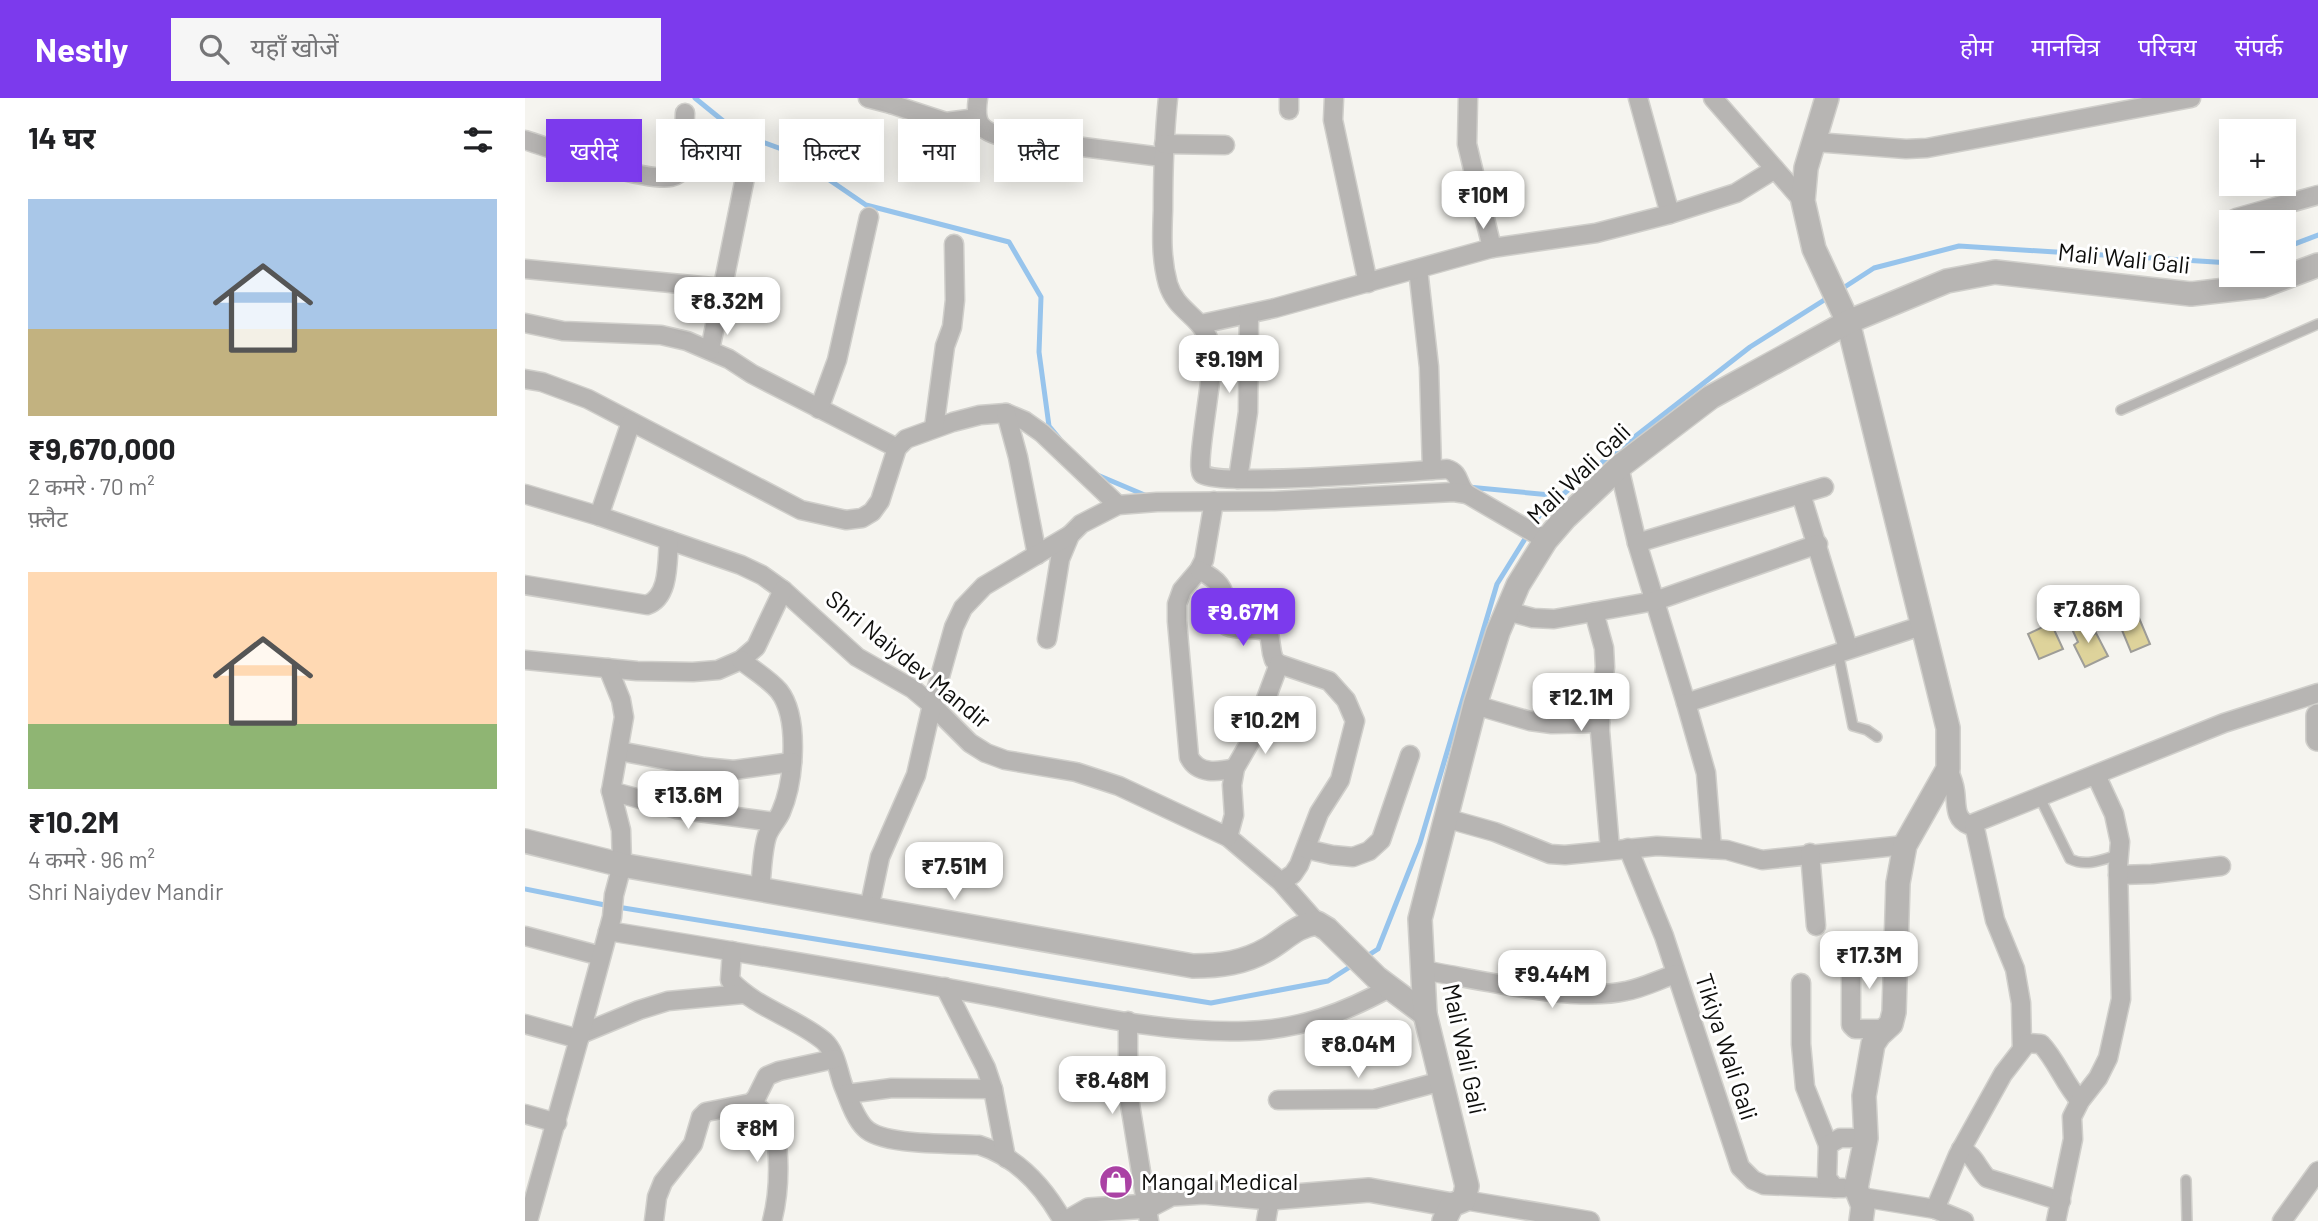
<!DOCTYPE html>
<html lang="hi">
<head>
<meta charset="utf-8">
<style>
  :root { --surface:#fff; --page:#f6f6f6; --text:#202124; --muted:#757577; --accent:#7c3aed }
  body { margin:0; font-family:Barlow,"Noto Sans Devanagari",sans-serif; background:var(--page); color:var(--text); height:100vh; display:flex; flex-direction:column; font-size:26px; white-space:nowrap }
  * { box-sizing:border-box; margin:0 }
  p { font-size:23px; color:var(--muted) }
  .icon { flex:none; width:38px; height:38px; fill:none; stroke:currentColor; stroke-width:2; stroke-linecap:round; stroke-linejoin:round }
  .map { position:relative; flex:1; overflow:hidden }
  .details { display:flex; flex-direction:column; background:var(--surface); width:525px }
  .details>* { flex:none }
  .hud { position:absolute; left:21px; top:21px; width:665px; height:63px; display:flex; gap:14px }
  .controls { position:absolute; left:1694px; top:21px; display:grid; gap:14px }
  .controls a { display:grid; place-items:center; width:77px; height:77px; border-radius:0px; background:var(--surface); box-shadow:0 4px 18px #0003; font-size:35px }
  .price { position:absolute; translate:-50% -60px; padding:0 16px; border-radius:14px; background:#fff; color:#222; font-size:23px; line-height:46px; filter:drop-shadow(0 2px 4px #0008) }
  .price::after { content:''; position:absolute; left:50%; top:42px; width:21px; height:16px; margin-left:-10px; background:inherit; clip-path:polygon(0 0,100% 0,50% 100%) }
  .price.selected { background:var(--accent); color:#fff }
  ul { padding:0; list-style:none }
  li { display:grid; align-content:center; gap:14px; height:371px; padding:0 28px }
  li span { display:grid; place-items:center; height:217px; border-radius:0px; color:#555 }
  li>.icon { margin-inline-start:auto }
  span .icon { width:126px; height:126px; fill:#fffc; stroke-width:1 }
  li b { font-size:30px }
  h2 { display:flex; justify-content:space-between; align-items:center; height:84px; padding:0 28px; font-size:30px }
  .pill { padding:0 24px; border-radius:0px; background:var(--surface); box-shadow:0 4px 18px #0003; font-size:24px; line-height:63px }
  .pill.selected { background:var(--accent); color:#fff }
  header { display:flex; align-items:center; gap:42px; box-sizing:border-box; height:98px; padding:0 35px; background:var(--accent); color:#fff }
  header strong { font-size:33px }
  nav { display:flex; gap:38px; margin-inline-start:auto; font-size:24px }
  .search { width:490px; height:63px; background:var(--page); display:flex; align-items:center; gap:18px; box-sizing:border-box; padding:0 24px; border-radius:0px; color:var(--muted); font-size:26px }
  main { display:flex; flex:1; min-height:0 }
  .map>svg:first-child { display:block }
</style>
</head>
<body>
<header>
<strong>Nestly</strong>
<div class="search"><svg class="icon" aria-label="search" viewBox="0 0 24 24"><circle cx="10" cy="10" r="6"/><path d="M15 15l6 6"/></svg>यहाँ खोजें</div>
<nav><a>होम</a><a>मानचित्र</a><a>परिचय</a><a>संपर्क</a></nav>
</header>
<main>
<section class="details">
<h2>14 घर<svg class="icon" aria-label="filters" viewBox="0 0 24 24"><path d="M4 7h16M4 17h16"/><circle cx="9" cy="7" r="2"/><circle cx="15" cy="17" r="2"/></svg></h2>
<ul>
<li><span style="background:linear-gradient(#a9c7e8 60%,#c2b280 0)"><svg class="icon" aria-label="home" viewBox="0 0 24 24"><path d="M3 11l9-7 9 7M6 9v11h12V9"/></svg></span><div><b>₹9,670,000</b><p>2 कमरे · 70 m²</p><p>फ़्लैट</p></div></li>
<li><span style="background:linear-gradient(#ffd9b3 70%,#8fb573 0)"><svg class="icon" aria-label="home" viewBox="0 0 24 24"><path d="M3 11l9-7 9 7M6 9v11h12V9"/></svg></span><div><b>₹10.2M</b><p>4 कमरे · 96 m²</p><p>Shri Naiydev Mandir</p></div></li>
</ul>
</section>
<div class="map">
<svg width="1793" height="1123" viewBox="0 0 1793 1123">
  <rect width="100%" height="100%" fill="#f5f4ef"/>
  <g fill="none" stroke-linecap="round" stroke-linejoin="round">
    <g stroke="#97c4ec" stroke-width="5">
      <polyline points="170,0 213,35 262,53 341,107 484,144 516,199 514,254 524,328 534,340"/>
      <polyline points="1759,150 1793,137"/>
      <polyline points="1315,192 1349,170 1434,148 1706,165"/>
      <polyline points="570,376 622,398"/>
      <polyline points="943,389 1036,398"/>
      <polyline points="0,791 80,807 686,905 803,883 831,865"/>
      <polyline points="839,860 853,851 895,745 972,486 1016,415 1062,376 1225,249 1304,199"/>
    </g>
  </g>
  <g fill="#ded39b" stroke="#9e9d98" stroke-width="2">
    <polygon points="1606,501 1625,546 1606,554 1587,508"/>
    <polygon points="1552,524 1560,524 1567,538 1571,535 1583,558 1560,569 1549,547 1553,544 1547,531"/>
    <polygon points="1526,525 1538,551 1514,561 1503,536"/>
  </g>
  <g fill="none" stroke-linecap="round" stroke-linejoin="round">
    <g stroke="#d0cfcb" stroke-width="12">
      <g id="service">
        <polyline points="1596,312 1793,226"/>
        <polyline points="1313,554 1328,628 1342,632 1352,639"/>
        <path d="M1515,700L1545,761C1561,769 1577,762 1593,757"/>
        <polyline points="1661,1082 1662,1123"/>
      </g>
    </g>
    <g stroke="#d0cfcb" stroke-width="21">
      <g id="minor">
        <polyline points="343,0 366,6 367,0"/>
        <path d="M453,0C449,26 455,32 478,39L637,59"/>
        <path d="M643,0C639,38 638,74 638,112C637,137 636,161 643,186C653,219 686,218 687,261C688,279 670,370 677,376C692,389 890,373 922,371C936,375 932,388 942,396L1021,442"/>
        <polyline points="809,0 808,22 843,185"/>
        <polyline points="943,0 942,46 967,150"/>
        <polyline points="1113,0 1145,116"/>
        <polyline points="1188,0 1278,103"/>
        <polyline points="366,6 421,24 452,20"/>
        <polyline points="764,12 764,0"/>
        <path d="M0,42C31,52 117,84 146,79C151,78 152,77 156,74L158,66L160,15"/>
        <polyline points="1290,44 1381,51 1402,50 1666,0"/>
        <polyline points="639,46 700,47"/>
        <polyline points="1711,120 1793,97"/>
        <polyline points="0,171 198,190"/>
        <polyline points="893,171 904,269 907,372"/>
        <polyline points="0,225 38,233 136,237 162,243 204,261 227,276 372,350"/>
        <polyline points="676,226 750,210 967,150 1071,135 1145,116 1211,95 1250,71"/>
        <polyline points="185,252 225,55"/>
        <polyline points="0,281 17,284 63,301 276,412 321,422 337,420 347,414 355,403 372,350 381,341 428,324 455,317 481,315 500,323 517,335 593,407"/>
        <polyline points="294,311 312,262 344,119"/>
        <polyline points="481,315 493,359 512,457"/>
        <polyline points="409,330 420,248 427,229 430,202 429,146"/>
        <polyline points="1094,369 1112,445 1161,605 1399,527"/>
        <polyline points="713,381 723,314 724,216"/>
        <polyline points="0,396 74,418 216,467 237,477 258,492 332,559 388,591 407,607 445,645 461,655 480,662 551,674 594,688 703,739 756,784 792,825"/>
        <polyline points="1276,396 1323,550"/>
        <path d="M689,403L679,462L674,472L657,492L652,506V523L664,659C673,677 693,674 710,670"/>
        <polyline points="74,418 106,324"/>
        <polyline points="1112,445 1299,389"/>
        <path d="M674,472C692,481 702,490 700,511C700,518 699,522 702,528C716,534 731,528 744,535L747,555L749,562L754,566L804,583L821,602L830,623L815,682L794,715L774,767L768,776L756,784"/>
        <path d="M0,487L122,507C145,499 142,463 144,442"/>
        <polyline points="982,513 1008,520 1029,521 1130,503 1293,446"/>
        <polyline points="1069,514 1079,550 1080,569 1075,609 1075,633 1085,751"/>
        <polyline points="522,541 535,461 545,437 556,426 593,407 632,404 749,403 929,394 942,396"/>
        <polyline points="0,562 112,573 168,574 193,572 216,562 231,549 258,492"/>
        <path d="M216,562C228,572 244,581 254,593C275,620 269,684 256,714C252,723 245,729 242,738C237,754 237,774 235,792"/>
        <polyline points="1161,605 1181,675 1187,751"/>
        <polyline points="950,607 1005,623 1027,626 1075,625"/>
        <polyline points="94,653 179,669 209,672 267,664"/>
        <path d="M1423,671C1426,678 1429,685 1430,693C1432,707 1429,721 1444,727L1699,625L1793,595"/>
        <polyline points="86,693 151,711 249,724"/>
        <polyline points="920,720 970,734 1025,756 1040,757 1132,748 1202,752 1237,762 1380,747"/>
        <polyline points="1449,726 1470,822 1490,871 1496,905 1497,949"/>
        <polyline points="703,739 709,717 707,687 710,670 725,644 754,566"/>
        <polyline points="1103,750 1139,838 1215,1069 1228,1082 1239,1087 1310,1090"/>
        <polyline points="781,751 807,757 828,759 844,753 856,742 885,657"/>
        <polyline points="1285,755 1291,828"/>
        <polyline points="1593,777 1627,776 1696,768"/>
        <polyline points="344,811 355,759 391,677 407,607 429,529 438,510 459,488 545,437"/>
        <path d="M83,833C207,853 330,873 454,896C541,912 632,936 721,933C774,932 821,914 866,889"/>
        <polyline points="0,838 76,858"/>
        <path d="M207,853L205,882C232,911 270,919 299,943C311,954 313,973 318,987C324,1001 329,1019 340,1030C357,1048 428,1045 454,1047C492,1059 519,1089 538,1123"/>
        <polyline points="1326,857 1326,927 1330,931 1360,931"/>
        <path d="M897,872C952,881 1048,905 1101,893C1118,890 1135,881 1151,876"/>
        <polyline points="1276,885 1276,946 1280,989 1303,1047"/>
        <polyline points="420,889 461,970 468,991 481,1060"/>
        <polyline points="603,923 603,994 624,1123"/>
        <polyline points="0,926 54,941"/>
        <polyline points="56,936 114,912 143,903 218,896"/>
        <polyline points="322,996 367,990 468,991"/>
        <polyline points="753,1002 850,1001 917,983"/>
        <path d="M226,1005C232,1009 239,1013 243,1019C258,1043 254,1097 247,1123"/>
        <polyline points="0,1016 32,1025"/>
        <path d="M1436,1051C1451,1059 1451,1068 1462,1080L1536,1103"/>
        <polyline points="1319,1090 1310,1090 1302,1080 1303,1047 1315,1040 1341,1040"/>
        <polyline points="1336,1099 1410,1111 1439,1123"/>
        <polyline points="939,1102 1065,1123"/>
        <path d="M1410,1111L1433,1057L1478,976L1502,945L1516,946C1532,963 1539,985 1555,1003"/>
        <polyline points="3,1123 54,941 87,819 89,797 97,767 96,732 86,693 99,619 96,602 83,570"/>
        <polyline points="129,1123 132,1099 138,1084 168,1046 176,1019 181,1014 226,1005 231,1000 242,978 254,973 309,961"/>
        <polyline points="741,1123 745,1100"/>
        <polyline points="1531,1123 1548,1041 1547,1019 1555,1003 1573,980 1583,960 1596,901 1593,768 1595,744 1589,716 1571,677"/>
        <polyline points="1757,1123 1793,1073"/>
      </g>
    </g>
    <g stroke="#d0cfcb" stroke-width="26">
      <g id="tertiary">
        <polyline points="1302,0 1281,70 1278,103 1289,151 1323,224 1423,630 1423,671 1380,747 1373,785 1369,914 1366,926 1354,937 1348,946 1339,998 1341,1040 1331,1090 1338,1108 1336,1123"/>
        <polyline points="1793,618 1793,641"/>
        <path d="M0,743L97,767L668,868C695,868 719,865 743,851C760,841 772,827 792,825L802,831L852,880L900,916"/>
        <polyline points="545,1123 564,1112 623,1108 646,1096 679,1094 745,1100 844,1092 927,1107"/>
        <polyline points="919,1123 927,1107 939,1102 942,1088 900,916 895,821 950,607 973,534 993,487 1021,442 1040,420 1094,369 1186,299 1323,224 1422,183 1470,174 1666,196 1737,188 1793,167"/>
      </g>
    </g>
    <use href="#service" stroke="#b7b5b3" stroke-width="9"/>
    <use href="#minor" stroke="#b7b5b3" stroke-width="18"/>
    <use href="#tertiary" stroke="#b7b5b3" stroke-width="23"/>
  </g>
  <defs>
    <g id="shop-disc" transform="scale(1.75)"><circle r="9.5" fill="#aa42a4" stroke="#fff"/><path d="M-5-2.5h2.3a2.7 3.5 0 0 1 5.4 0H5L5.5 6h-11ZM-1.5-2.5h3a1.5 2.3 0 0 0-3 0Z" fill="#fff"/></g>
  </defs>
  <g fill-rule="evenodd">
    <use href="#shop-disc" x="591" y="1084"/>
  </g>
  <g text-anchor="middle" stroke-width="6" stroke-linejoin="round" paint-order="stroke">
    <g font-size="24" fill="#0e0e0c" stroke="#fff">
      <text transform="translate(1599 161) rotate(6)" y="8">Mali Wali Gali</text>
      <text transform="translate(1054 376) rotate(-44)" y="8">Mali Wali Gali</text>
      <text transform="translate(383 562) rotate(39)" y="8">Shri Naiydev Mandir</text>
      <text transform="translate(1201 949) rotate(72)" y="8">Tikiya Wali Gali</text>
      <text transform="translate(939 951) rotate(78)" y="8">Mali Wali Gali</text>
    </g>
    <g font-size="24" fill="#0e0e0c" stroke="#fff" text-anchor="start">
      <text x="616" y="1092">Mangal Medical</text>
    </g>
  </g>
</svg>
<div class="controls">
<a>+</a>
<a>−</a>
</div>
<b class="price" style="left:958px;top:133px">₹10M</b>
<b class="price" style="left:202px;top:239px">₹8.32M</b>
<b class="price" style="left:704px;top:297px">₹9.19M</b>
<b class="price" style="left:1563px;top:547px">₹7.86M</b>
<b class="price selected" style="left:718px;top:550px">₹9.67M</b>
<b class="price" style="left:1056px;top:635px">₹12.1M</b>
<b class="price" style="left:740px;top:658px">₹10.2M</b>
<b class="price" style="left:163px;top:733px">₹13.6M</b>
<b class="price" style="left:429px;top:804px">₹7.51M</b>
<b class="price" style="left:1344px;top:893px">₹17.3M</b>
<b class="price" style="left:1027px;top:912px">₹9.44M</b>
<b class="price" style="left:833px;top:982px">₹8.04M</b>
<b class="price" style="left:587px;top:1018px">₹8.48M</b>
<b class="price" style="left:232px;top:1066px">₹8M</b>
<div class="hud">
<a class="pill selected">खरीदें</a>
<a class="pill">किराया</a>
<a class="pill">फ़िल्टर</a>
<a class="pill">नया</a>
<a class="pill">फ़्लैट</a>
</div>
</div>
</main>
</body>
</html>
